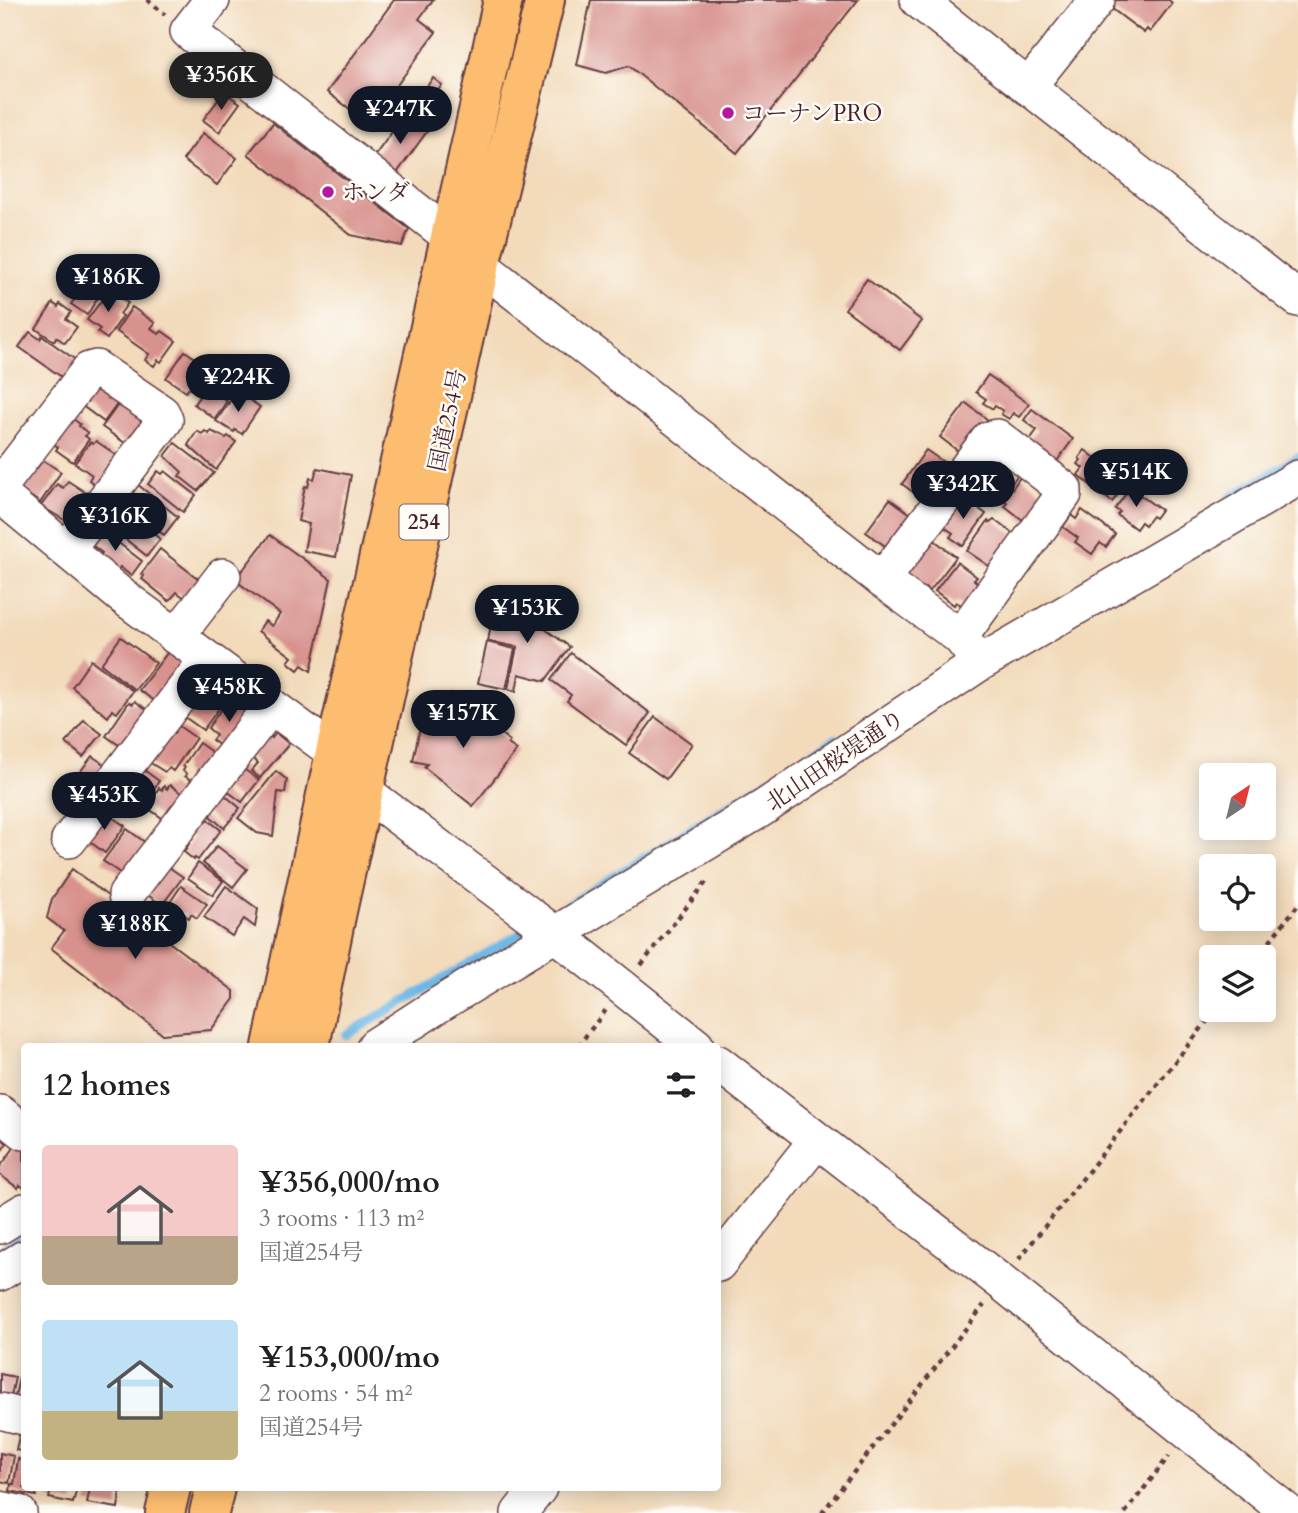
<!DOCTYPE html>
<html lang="en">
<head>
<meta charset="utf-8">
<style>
  :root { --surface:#fff; --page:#f2f2f2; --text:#202124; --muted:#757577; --accent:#111827 }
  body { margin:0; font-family:Cardo,"Noto Serif JP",serif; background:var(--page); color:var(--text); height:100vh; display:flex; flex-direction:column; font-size:26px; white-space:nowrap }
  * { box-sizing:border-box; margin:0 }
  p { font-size:23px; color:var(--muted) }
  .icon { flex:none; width:38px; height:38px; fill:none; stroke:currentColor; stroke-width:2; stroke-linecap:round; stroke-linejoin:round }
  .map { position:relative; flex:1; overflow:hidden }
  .sheet { position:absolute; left:21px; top:1043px; width:700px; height:448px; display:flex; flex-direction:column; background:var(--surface); border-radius:7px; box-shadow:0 4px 18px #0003 }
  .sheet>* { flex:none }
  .needle { width:46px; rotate:35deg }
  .controls { position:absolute; left:1199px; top:763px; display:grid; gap:14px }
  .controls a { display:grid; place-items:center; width:77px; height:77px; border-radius:7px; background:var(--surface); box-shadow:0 4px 18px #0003; font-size:35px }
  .price { position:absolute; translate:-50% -60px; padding:0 16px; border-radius:24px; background:var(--accent); color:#fff; font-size:23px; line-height:46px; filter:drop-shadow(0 2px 4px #0008) }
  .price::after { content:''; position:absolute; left:50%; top:42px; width:21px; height:16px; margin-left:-10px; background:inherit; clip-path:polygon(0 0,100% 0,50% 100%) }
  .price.selected { background:#222; color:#fff }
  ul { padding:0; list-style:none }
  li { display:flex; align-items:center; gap:21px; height:175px; padding:0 21px }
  li span { display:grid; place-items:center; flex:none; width:196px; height:140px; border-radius:7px; color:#555 }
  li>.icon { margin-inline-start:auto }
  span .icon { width:84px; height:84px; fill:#fffc; stroke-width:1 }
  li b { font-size:30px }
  h2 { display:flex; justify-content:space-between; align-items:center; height:84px; padding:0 21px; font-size:30px }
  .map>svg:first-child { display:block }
</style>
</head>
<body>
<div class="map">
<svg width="1298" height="1513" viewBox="0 0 1298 1513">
  <rect width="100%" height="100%" fill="#fdfcf7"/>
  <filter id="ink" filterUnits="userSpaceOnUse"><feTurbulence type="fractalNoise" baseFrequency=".0143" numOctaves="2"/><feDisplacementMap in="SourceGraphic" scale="14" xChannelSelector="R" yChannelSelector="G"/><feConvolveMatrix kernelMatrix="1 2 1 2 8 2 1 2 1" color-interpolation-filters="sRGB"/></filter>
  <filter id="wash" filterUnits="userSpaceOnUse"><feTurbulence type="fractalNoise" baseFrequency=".00686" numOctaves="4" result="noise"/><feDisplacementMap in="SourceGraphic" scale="28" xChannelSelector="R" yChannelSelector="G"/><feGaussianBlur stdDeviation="1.57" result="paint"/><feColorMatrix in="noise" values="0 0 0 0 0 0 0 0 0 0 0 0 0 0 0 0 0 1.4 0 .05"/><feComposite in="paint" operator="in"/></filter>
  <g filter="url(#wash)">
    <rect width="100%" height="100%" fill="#f2daba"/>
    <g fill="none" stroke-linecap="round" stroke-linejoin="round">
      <g stroke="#6cb7e5" stroke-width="9">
        <polyline points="1229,498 1298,457"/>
        <polyline points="547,918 835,739"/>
        <polyline points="346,1035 532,927"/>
        <polyline points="0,1251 24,1236"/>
      </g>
    </g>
    <g id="blocks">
      <g fill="#d8928d">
        <polygon points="394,0 433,0 419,19 436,32 369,123 327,92"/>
        <polygon points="591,0 858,0 737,153 629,66 606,73 577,65"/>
        <polygon points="1111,0 1169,0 1172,3 1150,32 1147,29 1144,33 1107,5"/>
        <polygon points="433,78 442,85 436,93 439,95 431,107 436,112 434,115 437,116 429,127 408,112"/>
        <polygon points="224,92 240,103 219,132 203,120"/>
        <polygon points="405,114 428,130 394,177 371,161"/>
        <polygon points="273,123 409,229 402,246 351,235 248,154"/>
        <polygon points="203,133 237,158 217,185 183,160"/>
        <polygon points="87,272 105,286 87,315 71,304 74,300 64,292 77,275 82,279"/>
        <polygon points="867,279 922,321 900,350 845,309"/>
        <polygon points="109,290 128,303 120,314 123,316 107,339 97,332 100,329 87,320"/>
        <polygon points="53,303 58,307 60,304 71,312 66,319 77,327 65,343 56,337 54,341 36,329"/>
        <polygon points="132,307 155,323 151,328 159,334 162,331 176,341 161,362 158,360 154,366 145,360 149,354 116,331"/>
        <polygon points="30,332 40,339 42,336 80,363 63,378 19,347"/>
        <polygon points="185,351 211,369 207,373 210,375 198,394 189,388 186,392 166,378"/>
        <polygon points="215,373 233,386 224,399 227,401 215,419 194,404"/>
        <polygon points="988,375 1029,404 1019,417 1013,413 1009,419 1001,414 1003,411 995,406 993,409 983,403 986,399 976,392"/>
        <polygon points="96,376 123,396 104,422 77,402"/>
        <polygon points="241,394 260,407 242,434 235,430 234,432 216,421 233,397 237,400"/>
        <polygon points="966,403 988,420 962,454 940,437"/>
        <polygon points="124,404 148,415 128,445 102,427 118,405 121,407"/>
        <polygon points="1032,409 1073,439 1057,461 1029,441 1037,430 1024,420"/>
        <polygon points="66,414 80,424 79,426 88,433 85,436 89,439 73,462 56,450 58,447 48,440"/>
        <polygon points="197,431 202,434 205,431 209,434 211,431 226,438 228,436 236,442 216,470 188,445"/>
        <polygon points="96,441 122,459 98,487 89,480 92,475 75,463 90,442 93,444"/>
        <polygon points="175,443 214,473 198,491 179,476 182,472 165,456"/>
        <polygon points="926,450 949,466 924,500 902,484"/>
        <polygon points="1085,450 1127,483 1112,502 1078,475 1083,468 1078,464 1081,460 1079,458"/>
        <polygon points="994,455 1018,474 998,504 986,495 981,503 963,491"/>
        <polygon points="43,460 61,472 40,503 30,496 29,498 11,485 27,461 37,468"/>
        <polygon points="317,468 351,475 336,557 304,551 309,524 298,521 305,486 308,487 310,478 314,479"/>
        <polygon points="158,471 162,474 165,471 196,495 183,512 148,484"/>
        <polygon points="1021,476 1046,495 1029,525 1005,506 1007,502 1004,500"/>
        <polygon points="68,481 91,496 71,524 41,506 57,484 63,488"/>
        <polygon points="137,484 178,517 164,535 137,513 140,509 126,498"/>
        <polygon points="1130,488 1161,510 1155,518 1152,516 1145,525 1141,522 1136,529 1117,515 1120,512 1115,509"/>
        <polygon points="890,499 912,515 888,548 866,532"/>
        <polygon points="960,500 964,503 967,500 986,514 963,546 950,537 953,533 940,524"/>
        <polygon points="120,508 160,539 147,556 120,535 122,532 109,522"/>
        <polygon points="1082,510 1115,534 1106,547 1100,543 1092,554 1075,542 1078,538 1063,527 1071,515 1076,519"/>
        <polygon points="994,520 1014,534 995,565 992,563 989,566 967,551 988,521 990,523"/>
        <polygon points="99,528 142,561 131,576 120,567 117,571 99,557 102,553 88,542"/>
        <polygon points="270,535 331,579 311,671 302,665 298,670 288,662 292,657 258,631 265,621 272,626 280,614 235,580"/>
        <polygon points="929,536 956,557 930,591 925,588 923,591 905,578"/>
        <polygon points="160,549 201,581 187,600 177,592 169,601 142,579 144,576 141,574"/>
        <polygon points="957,562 977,577 974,580 979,584 963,606 956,602 954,605 935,591"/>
        <polygon points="494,608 524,614 570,647 545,681 519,674 516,691 508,689 517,647 488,641"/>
        <polygon points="121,637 156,663 135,690 101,664"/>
        <polygon points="487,642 515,649 506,689 478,683"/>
        <polygon points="168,652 187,666 159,704 139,690"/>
        <polygon points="571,653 650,713 626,745 567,701 571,695 551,680"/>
        <polygon points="91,660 133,691 117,713 112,710 108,717 72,687"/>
        <polygon points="202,682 209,687 213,682 229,694 203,730 179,713"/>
        <polygon points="451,694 510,741 508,744 517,750 473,806 424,767 427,764 413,761 420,727 436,730 428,723"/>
        <polygon points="135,701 152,713 126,750 106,736 129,702 133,704"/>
        <polygon points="237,701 246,707 243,710 251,715 226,750 212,740 216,735 208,728 226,702 229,705 231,702 235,704"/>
        <polygon points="655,717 692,744 666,779 629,753"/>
        <polygon points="84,720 102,734 83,757 66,743"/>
        <polygon points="173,722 196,738 173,771 169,768 165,772 149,762"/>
        <polygon points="276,733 289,744 260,778 251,771 258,763 249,755 267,734 272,738"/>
        <polygon points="199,743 220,758 198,785 185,776 187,774 183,771 185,767 183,766"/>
        <polygon points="92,756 108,767 78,808 62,796"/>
        <polygon points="238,765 259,780 242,802 222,787"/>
        <polygon points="140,767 159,781 146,800 141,796 137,803 122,793"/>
        <polygon points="276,771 287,780 285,793 278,792 273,836 257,833 238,818"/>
        <polygon points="170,785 181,793 178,797 183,800 168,822 146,807 159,788 162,790 164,786 167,789"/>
        <polygon points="221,792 240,808 224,828 204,811"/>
        <polygon points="105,812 125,826 105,853 81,835"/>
        <polygon points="203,816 221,830 198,860 195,858 194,860 184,852 193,837 187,832"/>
        <polygon points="127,829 150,846 127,878 103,861"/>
        <polygon points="217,846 247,869 233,887 203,863"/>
        <polygon points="163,863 183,877 162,905 142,891"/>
        <polygon points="198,863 223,881 213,895 188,878"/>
        <polygon points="72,869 234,991 234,999 211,1030 162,1034 51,948 64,931 47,918 52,899"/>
        <polygon points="181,886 207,904 197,918 191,914 189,918 169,904"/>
        <polygon points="226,886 258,909 255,927 244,919 232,936 204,917"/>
        <polygon points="0,1137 7,1143 0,1153"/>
        <polygon points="19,1141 24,1145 24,1188 20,1185 18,1188 0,1175 0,1167"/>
        <polygon points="0,1374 15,1377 10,1402 0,1400"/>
        <polygon points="19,1378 24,1379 24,1403 14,1401"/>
        <polygon points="20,1432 24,1433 24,1452 16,1450"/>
        <polygon points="0,1453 14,1456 9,1483 0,1481"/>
        <polygon points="18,1459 24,1461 24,1488 37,1488 36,1496 10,1491 11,1484 14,1484"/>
        <polygon points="51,1488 77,1488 73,1503 49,1498"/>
        <polygon points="90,1488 121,1488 118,1508 87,1503"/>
      </g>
    </g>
  </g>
  <g filter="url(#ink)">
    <use href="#blocks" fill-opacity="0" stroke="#633b40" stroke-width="2"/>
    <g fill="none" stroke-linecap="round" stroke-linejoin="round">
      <g stroke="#633b40" stroke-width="38">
        <g id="minor">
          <polyline points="212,0 188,31 449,236"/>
          <polyline points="918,0 1298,299"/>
          <polyline points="1028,87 1097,0"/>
          <polyline points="480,265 882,580 960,637 980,663"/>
          <polyline points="0,486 89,370 96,368 162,413 165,420 67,550"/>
          <polyline points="0,495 122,596 335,753"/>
          <polyline points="882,580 989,439 997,437 1064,489 1064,494 960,637"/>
          <polyline points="176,637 223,576"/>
          <polyline points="365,792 555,934 696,1046"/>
          <polyline points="69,840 207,660"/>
          <polyline points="126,895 271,706"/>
          <polyline points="375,1046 440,1004 763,808 980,663 1298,478"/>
          <polyline points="718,1063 1001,1282 1289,1513"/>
          <polyline points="0,1113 24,1132"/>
          <polyline points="0,1226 24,1211"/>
          <polyline points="718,1264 816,1141"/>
          <polyline points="0,1273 24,1258"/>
          <polyline points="0,1411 24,1417"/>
          <polyline points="0,1509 19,1513"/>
          <polyline points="519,1513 539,1488"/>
        </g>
      </g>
      <g stroke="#633b40" stroke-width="42">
        <g id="highway">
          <polyline points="272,1046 335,753 503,0"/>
          <polyline points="310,1046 336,916 480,265 545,0"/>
          <polyline points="165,1513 171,1488"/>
          <polyline points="209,1513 215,1488"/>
        </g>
      </g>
      <g stroke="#633b40" stroke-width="4.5" stroke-dasharray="5 5" stroke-linecap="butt">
        <polyline points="147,0 165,14"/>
        <polyline points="1257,957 1298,905"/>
        <polyline points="641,965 707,881"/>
        <polyline points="578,1046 606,1010"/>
        <polyline points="1019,1259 1216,1010"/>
        <polyline points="822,1513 984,1305"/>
        <polyline points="1125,1513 1169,1456"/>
      </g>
      <use href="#minor" stroke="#fff" stroke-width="35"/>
      <use href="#highway" stroke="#fcbd6f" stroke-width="38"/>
    </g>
  </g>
  <g fill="#b5179e" stroke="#fdfcf7" stroke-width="2.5">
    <circle cx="728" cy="113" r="7"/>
    <circle cx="328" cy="192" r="7"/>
  </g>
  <g text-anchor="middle" stroke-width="5" stroke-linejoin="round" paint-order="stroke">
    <rect fill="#fdfcf7" stroke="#806168" stroke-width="2" x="399.5" y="504.5" width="49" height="35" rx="5"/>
    <g font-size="21" font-weight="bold" fill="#4a1f2b">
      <text x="424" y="529">254</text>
    </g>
    <g font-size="23" fill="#4a1f2b" stroke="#fdfcf7" text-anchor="start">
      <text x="742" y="121">コーナンPRO</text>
      <text x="342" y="200">ホンダ</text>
    </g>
    <g font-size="23" fill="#4a1f2b" stroke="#fdfcf7">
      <text transform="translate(447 420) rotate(-78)" y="8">国道254号</text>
      <text transform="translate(835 760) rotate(-34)" y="8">北山田桜堤通り</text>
    </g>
  </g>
</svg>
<div class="controls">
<a><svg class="needle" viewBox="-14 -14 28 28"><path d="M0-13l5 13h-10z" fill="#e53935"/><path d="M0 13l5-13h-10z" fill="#757577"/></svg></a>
<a><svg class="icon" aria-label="locate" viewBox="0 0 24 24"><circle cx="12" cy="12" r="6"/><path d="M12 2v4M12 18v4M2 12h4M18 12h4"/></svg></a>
<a><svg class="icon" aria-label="layers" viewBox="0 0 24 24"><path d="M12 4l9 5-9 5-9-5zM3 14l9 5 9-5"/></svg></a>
</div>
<b class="price selected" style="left:221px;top:112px">¥356K</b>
<b class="price" style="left:400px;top:146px">¥247K</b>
<b class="price" style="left:108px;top:314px">¥186K</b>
<b class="price" style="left:238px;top:414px">¥224K</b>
<b class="price" style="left:1136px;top:509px">¥514K</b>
<b class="price" style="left:963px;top:521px">¥342K</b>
<b class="price" style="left:115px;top:553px">¥316K</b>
<b class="price" style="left:527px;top:645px">¥153K</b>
<b class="price" style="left:229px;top:724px">¥458K</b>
<b class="price" style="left:463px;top:750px">¥157K</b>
<b class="price" style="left:104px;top:832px">¥453K</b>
<b class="price" style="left:135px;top:961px">¥188K</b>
<section class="sheet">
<h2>12 homes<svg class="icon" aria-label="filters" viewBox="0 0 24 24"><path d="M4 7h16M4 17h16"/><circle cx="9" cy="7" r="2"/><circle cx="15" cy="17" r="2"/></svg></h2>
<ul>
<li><span style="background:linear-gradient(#f6c9c9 65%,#b9a48a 0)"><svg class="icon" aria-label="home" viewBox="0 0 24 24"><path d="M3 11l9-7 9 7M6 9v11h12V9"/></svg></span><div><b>¥356,000/mo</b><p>3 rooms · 113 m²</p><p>国道254号</p></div></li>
<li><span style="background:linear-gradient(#bfe0f5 65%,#c2b280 0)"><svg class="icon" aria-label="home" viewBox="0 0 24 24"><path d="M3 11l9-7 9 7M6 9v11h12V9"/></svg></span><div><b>¥153,000/mo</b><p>2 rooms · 54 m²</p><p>国道254号</p></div></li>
</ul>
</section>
</div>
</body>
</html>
